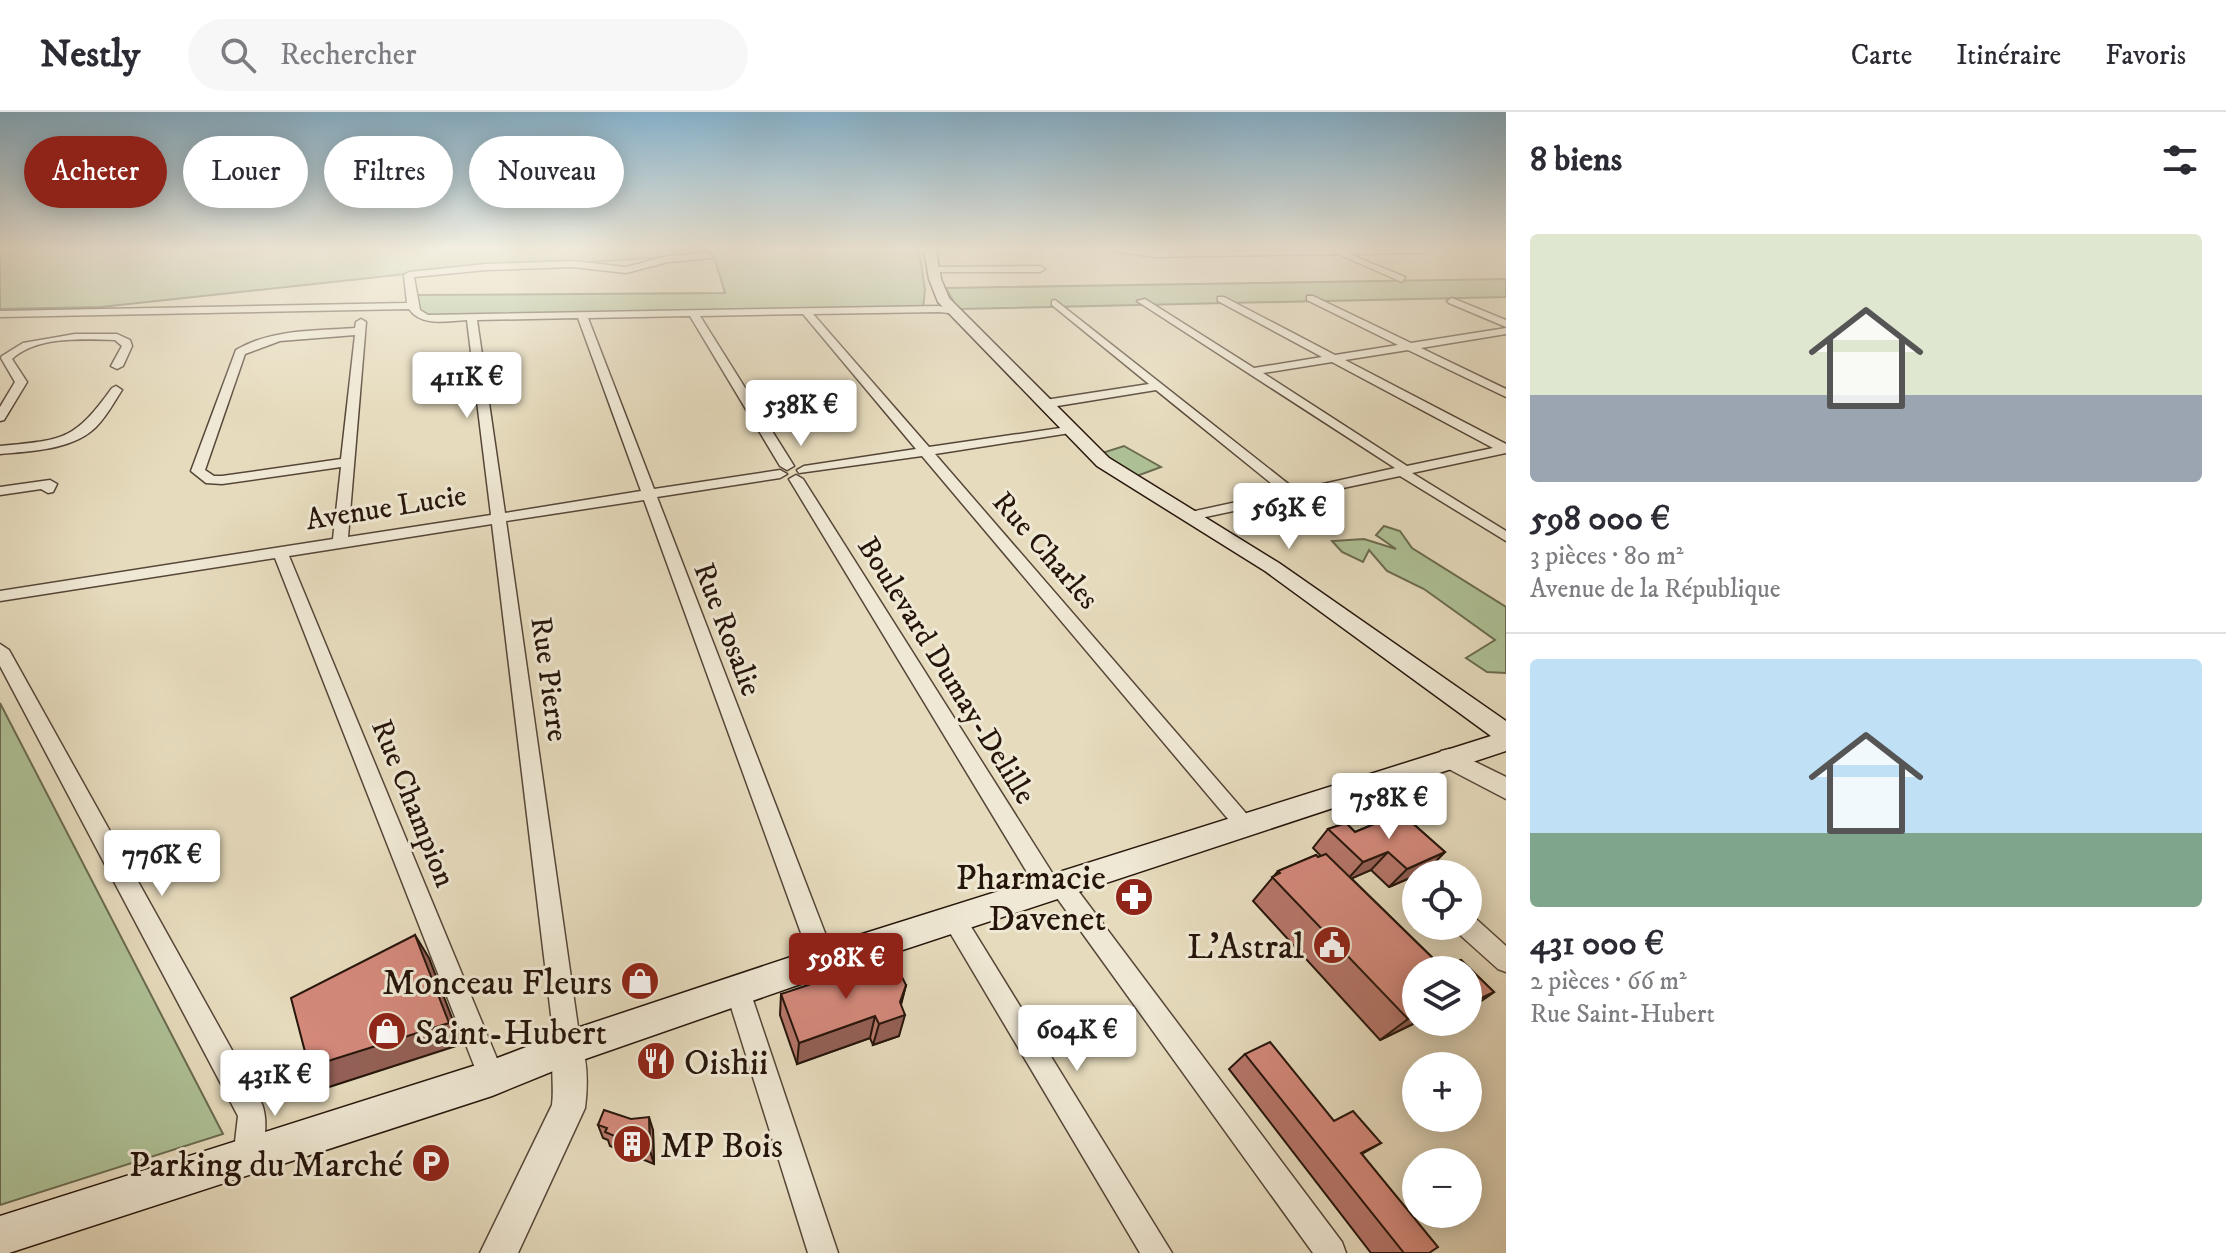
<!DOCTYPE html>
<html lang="fr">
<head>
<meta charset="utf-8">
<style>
  :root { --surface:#fff; --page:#f7f7f7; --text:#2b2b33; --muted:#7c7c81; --line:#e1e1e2; --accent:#8f2418 }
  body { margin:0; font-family:"IM FELL DW Pica",serif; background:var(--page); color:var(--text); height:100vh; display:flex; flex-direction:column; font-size:30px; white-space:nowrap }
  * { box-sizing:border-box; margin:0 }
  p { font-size:26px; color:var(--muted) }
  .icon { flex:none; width:44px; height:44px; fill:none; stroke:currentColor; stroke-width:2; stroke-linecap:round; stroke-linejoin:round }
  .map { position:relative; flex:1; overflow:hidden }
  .panel { display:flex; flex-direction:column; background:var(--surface); width:720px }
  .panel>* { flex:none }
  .top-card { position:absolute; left:24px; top:24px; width:760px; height:72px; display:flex; gap:16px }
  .buttons { position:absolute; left:1402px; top:748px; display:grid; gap:16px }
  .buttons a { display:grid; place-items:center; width:80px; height:80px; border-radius:50%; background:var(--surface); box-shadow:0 4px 20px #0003; font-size:40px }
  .price { position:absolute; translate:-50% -68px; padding:0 18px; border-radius:8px; background:#fff; color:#222; font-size:26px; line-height:52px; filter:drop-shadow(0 2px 4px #0008) }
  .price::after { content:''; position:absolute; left:50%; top:48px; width:24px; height:18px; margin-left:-12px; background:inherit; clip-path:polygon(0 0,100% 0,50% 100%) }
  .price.active { background:var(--accent); color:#fff }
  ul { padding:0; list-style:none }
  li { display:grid; align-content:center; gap:16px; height:424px; padding:0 24px }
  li+li { border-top:2px solid var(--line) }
  li span { display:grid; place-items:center; height:248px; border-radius:8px; color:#555 }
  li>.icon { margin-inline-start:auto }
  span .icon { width:144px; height:144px; fill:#fffc; stroke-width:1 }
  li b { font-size:34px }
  h2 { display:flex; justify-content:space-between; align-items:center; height:96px; padding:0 24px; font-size:34px }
  .tag { padding:0 28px; border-radius:36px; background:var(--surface); box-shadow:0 4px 20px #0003; font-size:28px; line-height:72px }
  .tag.active { background:var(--accent); color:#fff }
  header { display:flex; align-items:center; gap:48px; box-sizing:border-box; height:112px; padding:0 40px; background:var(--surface); border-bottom:2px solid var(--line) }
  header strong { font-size:38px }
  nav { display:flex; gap:44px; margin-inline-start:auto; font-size:28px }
  .search { width:560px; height:72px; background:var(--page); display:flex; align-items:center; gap:20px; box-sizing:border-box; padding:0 28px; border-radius:44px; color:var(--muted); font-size:30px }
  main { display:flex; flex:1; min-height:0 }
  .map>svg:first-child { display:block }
</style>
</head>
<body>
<header>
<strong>Nestly</strong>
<div class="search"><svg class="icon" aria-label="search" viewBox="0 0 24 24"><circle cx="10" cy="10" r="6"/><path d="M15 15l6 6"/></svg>Rechercher</div>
<nav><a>Carte</a><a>Itinéraire</a><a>Favoris</a></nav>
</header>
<main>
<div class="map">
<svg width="1506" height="1141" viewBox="0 0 1506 1141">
  <rect width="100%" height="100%" fill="#e6dbbd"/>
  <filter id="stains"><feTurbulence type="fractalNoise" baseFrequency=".0025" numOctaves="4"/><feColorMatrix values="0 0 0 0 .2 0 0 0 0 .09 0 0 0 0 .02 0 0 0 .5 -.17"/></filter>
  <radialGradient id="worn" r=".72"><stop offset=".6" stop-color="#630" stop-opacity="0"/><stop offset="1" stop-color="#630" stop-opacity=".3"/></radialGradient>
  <g fill="#aec196" stroke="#6a6b50" stroke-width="2">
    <polygon points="0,138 919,138 925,178 923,196 425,205 417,202 415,183 725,181 713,142 406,162 101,195 0,197"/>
    <polygon points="1506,167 1506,185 958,197 946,176"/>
    <polygon points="1124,334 1161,355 1137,364 1102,341"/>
    <polygon points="1384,414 1400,419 1412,436 1506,495 1506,561 1487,560 1466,546 1495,528 1424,477 1387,459 1369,438 1363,450 1342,440 1332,429 1364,427 1396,437 1376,423"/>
    <polygon points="0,591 223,1022 0,1093"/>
  </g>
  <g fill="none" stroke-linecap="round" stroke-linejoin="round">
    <g stroke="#564638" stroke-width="3">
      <g id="minor">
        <polygon points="1110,138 1153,139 1429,138 1425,141 1349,142 1405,165 1402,170 1338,142 1153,145"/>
        <path d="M709,141L712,146L668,150L626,161L573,155L486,158L414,165L420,198L428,203L939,194L958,198V202L939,200L813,202L929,335L1074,314L1076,317L1070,321L935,342L1257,714L1253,720L1246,723L1239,720L922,344L799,361L797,358L804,354L916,337L803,202L700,204L794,354L787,358L780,354L690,204L588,206L654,377L780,358L787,362L780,366L657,385L825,821L833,850L829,858L821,861L813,858L801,821L644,388L506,409L581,936L577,945L568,949L559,945L555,936L492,412L289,444L505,966L501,975L492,979L483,975L479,966L275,446L0,489V479L333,427L341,355L222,372L206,371L191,359L236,238C271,217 316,219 355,216L356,210L361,207L366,210L348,425L491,403L467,208C448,209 421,215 409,197L0,205V199L407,191L404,163L409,160L486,152L573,149L626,155L668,144ZM578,206L641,379L505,401L477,208ZM355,223L341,347L222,364H214L205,358L245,242L280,229Z"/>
        <polygon points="933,155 1040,154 1045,157 1040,160 930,160"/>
        <path d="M1307,184H1313L1411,231L1506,216V222L1421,236L1506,277V285L1408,238L1345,248L1506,332V341L1412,361L1506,419V429L1400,364L1191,408L1186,407V401L1282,380L1156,278L1045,296L1039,292L1045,288L1149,272L1052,193V189L1055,188L1296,378L1395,356L1137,189L1145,187L1254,256L1322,245L1218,189V185H1224L1335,243L1398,233L1307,188ZM1332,250L1493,336L1407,354L1263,261Z"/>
        <polygon points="1452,186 1506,208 1506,215 1449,191 1447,189"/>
        <path d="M75,222H117L130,228L132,234L123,254L117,257L111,254L122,234L115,228C83,227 37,224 12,247L27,270L4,308L0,309V295L15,270L1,246L2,244L23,231Z"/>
        <path d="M116,274L122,278C114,290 107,304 96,315C73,338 31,339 0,342V334C63,328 74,329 112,276Z"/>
        <polygon points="796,363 803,367 1056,767 1062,765 1070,768 1342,1130 1346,1141 1313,1141 1057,786 1050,788 1042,785 789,367"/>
        <polygon points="50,368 57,372 53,380 48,381 41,377 0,383 0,375"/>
        <path d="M0,532L9,538L262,992C269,1010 264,1039 257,1057L247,1061L237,1057L233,1047L238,1004L0,554Z"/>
        <polygon points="954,797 962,800 1172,1141 1140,1141 946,814 942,807 946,800"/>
        <polygon points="1468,804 1475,806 1506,834 1506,860 1498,857 1459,822 1455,814 1468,814"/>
        <polygon points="738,867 747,871 750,879 838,1141 808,1141 726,879 729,871"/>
      </g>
    </g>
    <g stroke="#564638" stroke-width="3">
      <g id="tertiary">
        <polygon points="1449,637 1506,665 1506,687 1441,653 1437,646 1441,639"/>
        <path d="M568,920L579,925C588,947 588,972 585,996L518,1141H480L552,993C555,971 548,945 557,925Z"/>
      </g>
    </g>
    <g stroke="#26150b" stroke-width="3">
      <polygon id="secondary" points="924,138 936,138 941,167 949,186 1109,346 1279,451 1506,609 1506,639 821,865 568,953 492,984 9,1141 0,1141 0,1104 492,948 568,919 821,835 1491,624 1265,459 1097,354 938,190 929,167"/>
    </g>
    <use href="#minor" fill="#efe8d4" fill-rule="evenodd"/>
    <use href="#tertiary" fill="#efe8d4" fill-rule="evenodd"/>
    <use href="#secondary" fill="#efe8d4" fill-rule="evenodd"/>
  </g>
  <g fill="#b6766a" stroke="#26150b" stroke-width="2">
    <polygon points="1401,701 1445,740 1426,759 1389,775 1371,758 1351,766 1443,856 1461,848 1494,880 1468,898 1468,858 1416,858 1416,910 1417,910 1380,928 1253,789 1278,759 1316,743 1318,745 1321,744 1313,736 1328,717 1346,711 1355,720"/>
    <polygon points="906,873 901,893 899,924 873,933 870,926 797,952 780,903 781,882"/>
    <polygon points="1245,942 1334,1009 1381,1031 1362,1042 1429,1141 1371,1141 1229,957"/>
    <polygon points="598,1013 653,1018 654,1052 610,1034 608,1028 603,1026"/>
  </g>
  <g fill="#946056" stroke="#26150b" stroke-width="2">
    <polygon points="1388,740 1371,758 1346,769 1363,750"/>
    <polygon points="1445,740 1426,759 1389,775 1407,757"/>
    <polygon points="415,823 429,846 462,932 329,975 309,955"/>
    <polygon points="906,873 900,895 905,903 899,924 873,933 879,912 900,890"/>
    <polygon points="1494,880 1468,898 1468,894 1475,889"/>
    <polygon points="1416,903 1416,910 1417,910 1380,928 1408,907"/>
    <polygon points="875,904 870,926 797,952 799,931"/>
    <polygon points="649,1005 653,1018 654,1052 650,1039"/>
  </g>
  <g fill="#d4897b" stroke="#26150b" stroke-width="2">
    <polygon points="1401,701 1445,740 1407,757 1388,740 1363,750 1328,717 1346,711 1355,720"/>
    <polygon points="1326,742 1443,856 1461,848 1494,880 1475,889 1468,882 1468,858 1416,858 1416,903 1408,907 1272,765 1280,761 1278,759 1316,743 1318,745"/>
    <polygon points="415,823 449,911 309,955 291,886"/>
    <polygon points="880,849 883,854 900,861 906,873 900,890 905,903 879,912 875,904 799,931 781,882"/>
    <polygon points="1270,930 1334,1009 1353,999 1381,1031 1361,1041 1438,1135 1429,1141 1404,1141 1245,942"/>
    <polygon points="604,998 631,1007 649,1005 650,1039 605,1020 607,1016 598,1013"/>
  </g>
  <linearGradient id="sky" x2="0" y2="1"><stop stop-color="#87b7d4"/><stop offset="0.46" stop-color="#f4efe1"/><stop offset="1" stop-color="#f4efe1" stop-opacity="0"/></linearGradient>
  <rect width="1506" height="298" fill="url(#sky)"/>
  <defs>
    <g id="pharmacy-disc" transform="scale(2)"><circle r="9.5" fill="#8f2418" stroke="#efe8d4"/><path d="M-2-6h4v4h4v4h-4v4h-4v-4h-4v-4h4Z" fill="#fff"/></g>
    <g id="civic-disc" transform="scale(2)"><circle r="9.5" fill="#8f2418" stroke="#efe8d4"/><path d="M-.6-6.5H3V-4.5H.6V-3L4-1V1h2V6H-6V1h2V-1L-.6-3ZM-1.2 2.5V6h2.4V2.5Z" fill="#fff"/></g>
    <g id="shop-disc" transform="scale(2)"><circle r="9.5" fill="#8f2418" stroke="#efe8d4"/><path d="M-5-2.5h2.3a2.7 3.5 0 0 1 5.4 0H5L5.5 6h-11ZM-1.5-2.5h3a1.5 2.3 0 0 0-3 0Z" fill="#fff"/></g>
    <g id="restaurant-disc" transform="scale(2)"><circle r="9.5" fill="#8f2418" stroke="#efe8d4"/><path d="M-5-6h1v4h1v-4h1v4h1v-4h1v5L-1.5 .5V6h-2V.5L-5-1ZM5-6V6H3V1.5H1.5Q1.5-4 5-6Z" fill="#fff"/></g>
    <g id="building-disc" transform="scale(2)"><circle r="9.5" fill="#8f2418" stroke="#efe8d4"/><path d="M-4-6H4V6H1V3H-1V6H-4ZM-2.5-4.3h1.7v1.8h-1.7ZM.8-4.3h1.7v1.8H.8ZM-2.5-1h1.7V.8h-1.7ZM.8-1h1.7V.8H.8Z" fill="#fff"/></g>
    <g id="parking-disc" transform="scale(2)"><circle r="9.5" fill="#8f2418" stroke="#efe8d4"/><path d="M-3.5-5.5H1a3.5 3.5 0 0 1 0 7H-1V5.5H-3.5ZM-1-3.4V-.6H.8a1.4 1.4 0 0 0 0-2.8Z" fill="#fff"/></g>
  </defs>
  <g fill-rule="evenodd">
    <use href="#pharmacy-disc" x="1134" y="785"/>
    <use href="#civic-disc" x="1332" y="833"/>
    <use href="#shop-disc" x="640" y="869"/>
    <use href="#shop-disc" x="387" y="919"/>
    <use href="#restaurant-disc" x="656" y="949"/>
    <use href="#building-disc" x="632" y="1032"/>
    <use href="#parking-disc" x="431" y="1051"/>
  </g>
  <g text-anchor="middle" stroke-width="6" stroke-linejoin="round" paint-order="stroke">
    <g font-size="30" fill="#26150b" stroke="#efe8d4">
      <text transform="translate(386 395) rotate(-9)" y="10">Avenue Lucie</text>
      <text transform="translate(1046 438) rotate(49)" y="10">Rue Charles</text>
      <text transform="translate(728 517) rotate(69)" y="10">Rue Rosalie</text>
      <text transform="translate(947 558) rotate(58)" y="10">Boulevard Dumay-Delille</text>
      <text transform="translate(550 567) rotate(82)" y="10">Rue Pierre</text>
      <text transform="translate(414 691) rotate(68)" y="10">Rue Champion</text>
    </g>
    <g font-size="36" fill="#26150b" stroke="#efe8d4" text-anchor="end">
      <text x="1106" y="777">Pharmacie<tspan x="1106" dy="41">Davenet</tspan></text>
      <text x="1304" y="846">L'Astral</text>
      <text x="612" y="882">Monceau Fleurs</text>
      <text x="415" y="932" text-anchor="start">Saint-Hubert</text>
      <text x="684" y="962" text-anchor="start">Oishii</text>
      <text x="660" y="1045" text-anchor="start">MP Bois</text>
      <text x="403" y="1064">Parking du Marché</text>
    </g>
  </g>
  <rect width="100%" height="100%" filter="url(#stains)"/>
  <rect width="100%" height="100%" fill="url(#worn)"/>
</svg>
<div class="buttons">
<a><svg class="icon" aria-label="locate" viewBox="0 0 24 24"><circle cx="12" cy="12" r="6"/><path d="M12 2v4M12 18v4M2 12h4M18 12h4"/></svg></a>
<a><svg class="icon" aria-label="layers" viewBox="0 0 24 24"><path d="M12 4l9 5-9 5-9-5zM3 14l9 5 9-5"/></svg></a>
<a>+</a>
<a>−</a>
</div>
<b class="price" style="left:467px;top:308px">411K €</b>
<b class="price" style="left:801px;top:336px">538K €</b>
<b class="price" style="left:1289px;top:439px">563K €</b>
<b class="price" style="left:1389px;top:729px">758K €</b>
<b class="price" style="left:162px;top:786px">776K €</b>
<b class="price active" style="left:846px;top:889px">598K €</b>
<b class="price" style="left:1077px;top:961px">604K €</b>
<b class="price" style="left:275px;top:1006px">431K €</b>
<div class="top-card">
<a class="tag active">Acheter</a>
<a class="tag">Louer</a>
<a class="tag">Filtres</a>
<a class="tag">Nouveau</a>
</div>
</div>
<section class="panel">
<h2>8 biens<svg class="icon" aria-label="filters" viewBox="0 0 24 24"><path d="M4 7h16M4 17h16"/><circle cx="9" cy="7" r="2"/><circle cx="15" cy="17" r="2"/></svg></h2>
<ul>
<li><span style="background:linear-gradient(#dfe7d0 65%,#9aa5b1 0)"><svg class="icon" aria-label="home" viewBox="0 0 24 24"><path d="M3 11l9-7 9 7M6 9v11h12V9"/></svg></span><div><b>598 000 €</b><p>3 pièces · 80 m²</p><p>Avenue de la République</p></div></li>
<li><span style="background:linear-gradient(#bfe0f5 70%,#7fa58c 0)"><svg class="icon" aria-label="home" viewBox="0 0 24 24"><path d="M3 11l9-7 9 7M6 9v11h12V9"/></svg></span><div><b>431 000 €</b><p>2 pièces · 66 m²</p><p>Rue Saint-Hubert</p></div></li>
</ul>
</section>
</main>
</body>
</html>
